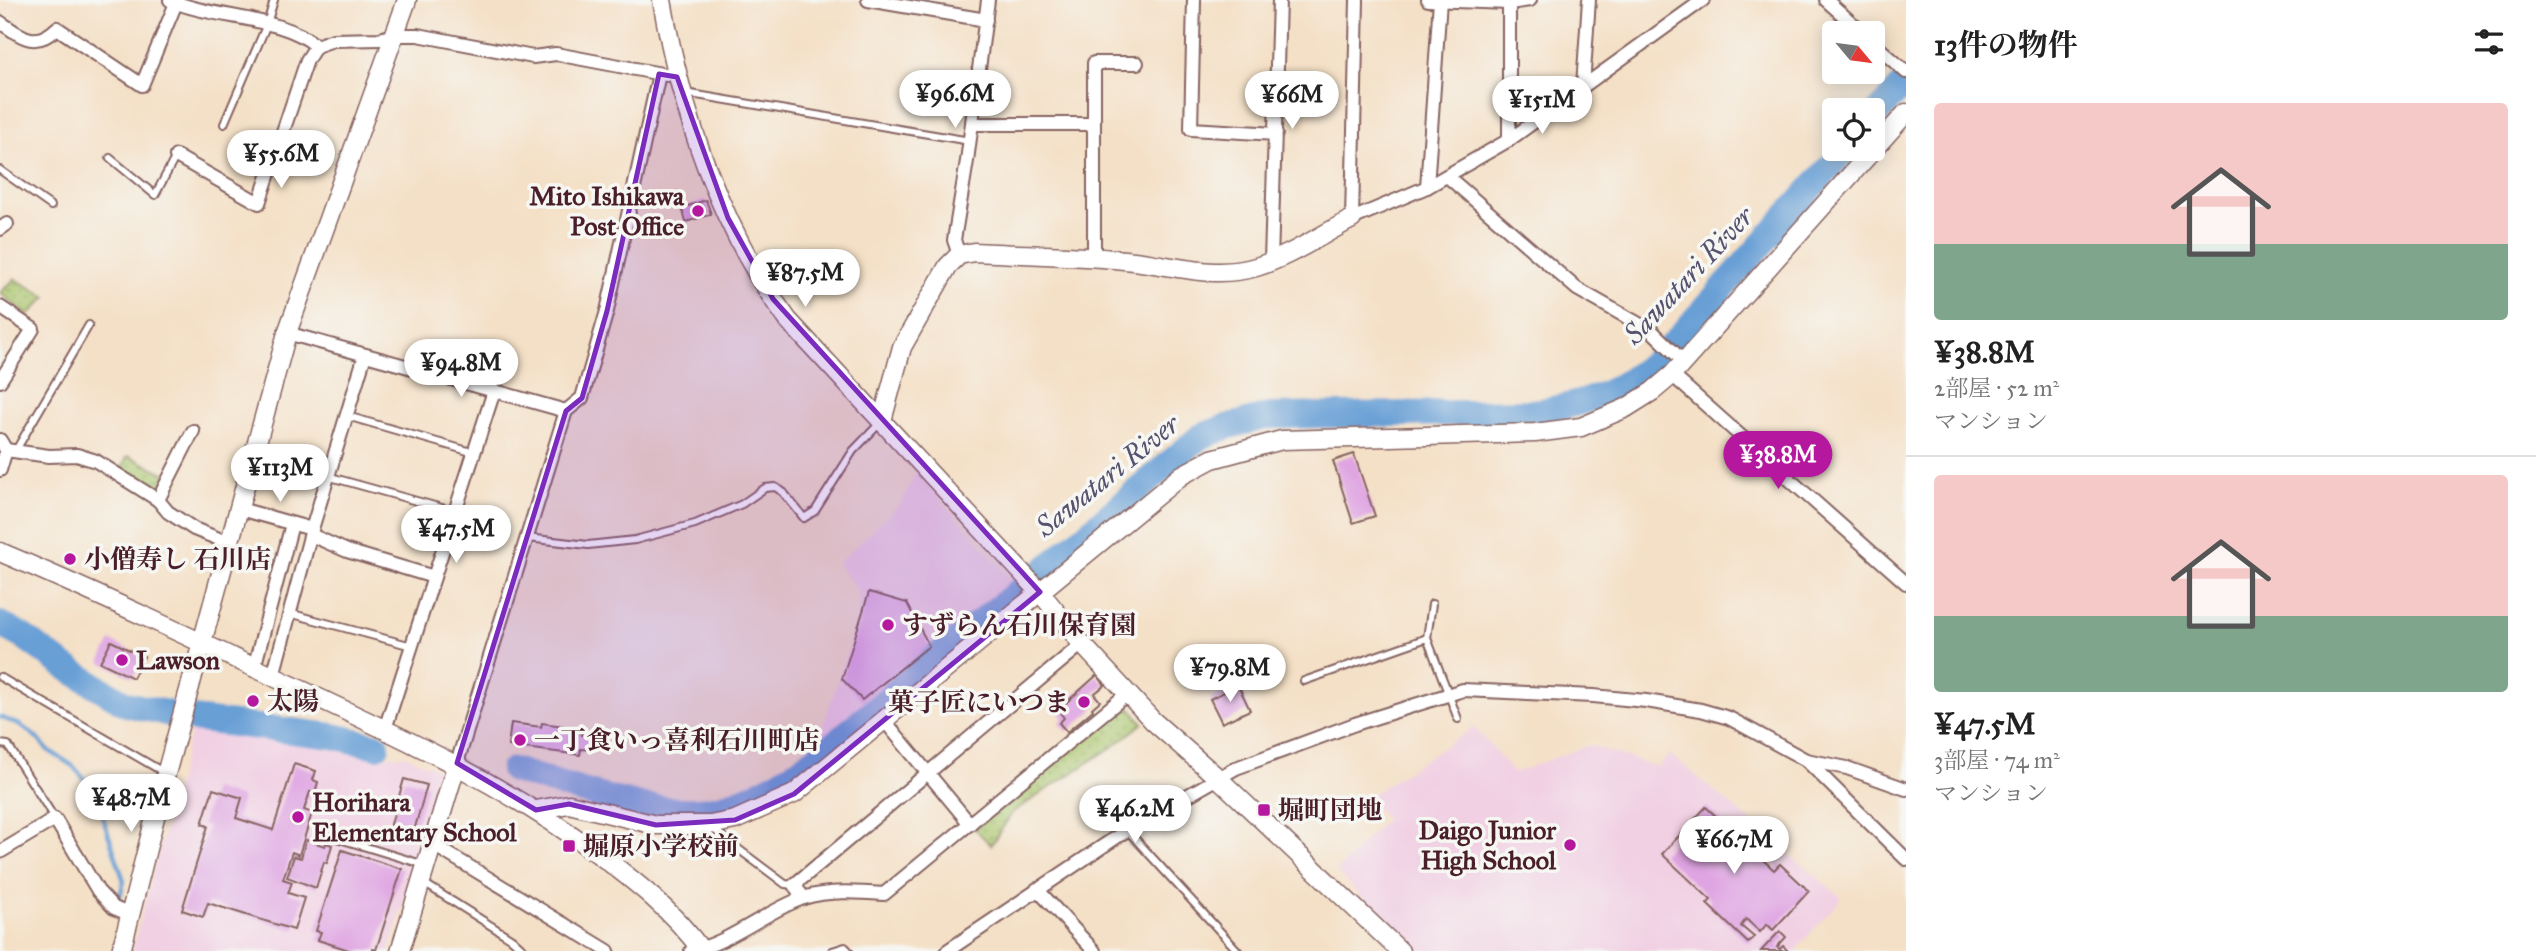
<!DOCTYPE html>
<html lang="ja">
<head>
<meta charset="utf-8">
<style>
  :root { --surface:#fff; --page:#f6f6f6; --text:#222; --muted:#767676; --line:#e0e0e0; --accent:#b5179e }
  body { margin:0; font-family:"IM FELL Great Primer","Noto Serif JP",serif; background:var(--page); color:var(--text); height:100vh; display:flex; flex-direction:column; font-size:26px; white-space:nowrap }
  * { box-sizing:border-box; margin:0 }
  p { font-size:23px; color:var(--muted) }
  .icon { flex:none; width:38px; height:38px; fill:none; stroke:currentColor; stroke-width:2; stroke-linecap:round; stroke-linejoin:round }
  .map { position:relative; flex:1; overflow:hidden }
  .panel { display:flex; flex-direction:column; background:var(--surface); width:630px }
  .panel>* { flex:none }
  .needle { width:46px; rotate:119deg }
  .tools { position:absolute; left:1822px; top:21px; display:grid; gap:14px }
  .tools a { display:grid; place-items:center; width:63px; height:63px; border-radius:7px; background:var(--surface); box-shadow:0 4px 18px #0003; font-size:35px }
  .price { position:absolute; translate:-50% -60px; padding:0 16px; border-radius:24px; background:#fff; color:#222; font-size:23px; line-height:46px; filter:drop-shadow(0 2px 4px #0008) }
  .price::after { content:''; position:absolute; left:50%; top:42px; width:21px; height:16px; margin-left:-10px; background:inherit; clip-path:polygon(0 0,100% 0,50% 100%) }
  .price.current { background:var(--accent); color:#fff }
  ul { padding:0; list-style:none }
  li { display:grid; align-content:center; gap:14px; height:371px; padding:0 28px }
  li+li { border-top:2px solid var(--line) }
  li span { display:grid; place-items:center; height:217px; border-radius:7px; color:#555 }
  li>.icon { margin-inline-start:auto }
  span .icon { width:126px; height:126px; fill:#fffc; stroke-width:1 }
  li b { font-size:30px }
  h2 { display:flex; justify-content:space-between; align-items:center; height:84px; padding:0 28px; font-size:30px }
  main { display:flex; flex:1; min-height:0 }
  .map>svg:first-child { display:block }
</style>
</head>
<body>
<main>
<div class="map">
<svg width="1906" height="951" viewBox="0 0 1906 951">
  <defs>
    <pattern id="park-dots" width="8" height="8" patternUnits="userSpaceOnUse" patternTransform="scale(1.75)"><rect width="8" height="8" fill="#abc66d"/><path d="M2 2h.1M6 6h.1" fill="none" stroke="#8da05a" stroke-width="1.8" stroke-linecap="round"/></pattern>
  </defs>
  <rect width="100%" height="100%" fill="#f6f6f2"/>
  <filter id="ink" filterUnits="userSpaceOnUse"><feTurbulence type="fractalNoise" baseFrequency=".0143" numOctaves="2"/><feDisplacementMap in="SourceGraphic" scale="14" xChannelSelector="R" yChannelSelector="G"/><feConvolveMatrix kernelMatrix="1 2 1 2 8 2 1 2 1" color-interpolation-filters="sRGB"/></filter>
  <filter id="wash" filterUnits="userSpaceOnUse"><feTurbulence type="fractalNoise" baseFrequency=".00686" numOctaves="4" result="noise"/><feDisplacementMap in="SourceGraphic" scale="28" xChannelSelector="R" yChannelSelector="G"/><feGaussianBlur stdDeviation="1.57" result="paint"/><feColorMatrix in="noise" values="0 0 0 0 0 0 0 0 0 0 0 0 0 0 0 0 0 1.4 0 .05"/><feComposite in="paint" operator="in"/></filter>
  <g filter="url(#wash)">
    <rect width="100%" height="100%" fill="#f4e0c6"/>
    <g fill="#f1d0e3">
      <polygon points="916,472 1012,580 817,743 859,617 858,591 837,564 901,503"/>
      <polygon points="212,725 324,744 325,749 376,757 405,755 443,772 389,951 132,951 191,731 210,732"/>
      <polygon points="1474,727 1514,773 1589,745 1657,767 1670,754 1842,898 1797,948 1800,951 1417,951 1336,872 1386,819 1366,798"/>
    </g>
    <g fill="url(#park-dots)" stroke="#7a724c" stroke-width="2">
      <polygon points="15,279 47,297 28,315 0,293"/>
      <polygon points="128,456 166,474 158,490 121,469"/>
      <polygon points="1126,704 1143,723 1118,743 1013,812 991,845 975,829"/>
    </g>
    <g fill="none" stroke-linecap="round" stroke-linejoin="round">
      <polyline stroke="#679fd5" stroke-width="4.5" points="0,717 20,725 36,737 48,750 73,766 86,781 98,803 124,881 118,903"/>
      <g stroke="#679fd5" stroke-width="26">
        <polyline points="1872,119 1906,81"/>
        <polyline points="0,624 24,637 67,668 126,704 193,719 333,736 377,746"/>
        <path d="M513,770C572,787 659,821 719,807C798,788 870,711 931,661C965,632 1001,607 1035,578C1090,532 1144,484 1200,437L1226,427L1269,416L1532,412C1592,405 1631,387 1674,343L1846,149"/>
      </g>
    </g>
    <g id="blocks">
      <g fill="#dfa4e2">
        <polygon points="706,200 711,214 686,222 682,208"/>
        <polygon points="1354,454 1375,516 1353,523 1333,461"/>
        <polygon points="869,592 907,603 929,646 862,700 842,679"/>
        <polygon points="111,641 144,657 133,678 100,662"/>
        <polygon points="1097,675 1105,685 1094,694 1100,701 1092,708 1093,710 1067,732 1059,723 1064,718 1058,710"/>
        <polygon points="1238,685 1250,710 1222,723 1210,699"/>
        <polygon points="511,723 541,727 542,723 564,726 563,730 583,733 582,735 594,737 592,750 581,749 580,755 508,746"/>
        <polygon points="294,764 316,771 313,780 318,782 315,793 310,792 304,810 312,813 299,855 292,852 283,879 292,882 288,893 304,898 294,930 208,903 203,917 182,910 208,826 202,824 213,789 242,798 236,818 273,830"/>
        <polygon points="404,779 427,785 412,838 389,831"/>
        <polygon points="1706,807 1774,870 1780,864 1809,891 1773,930 1767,924 1760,932 1746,919 1741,926 1754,937 1748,943 1707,904 1711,900 1662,854"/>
        <polygon points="306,840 325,846 326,843 332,845 327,863 324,862 316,888 287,877 294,856 301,858"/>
        <polygon points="342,850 402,869 376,950 373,949 372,951 352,951 318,940 321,932 316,931"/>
        <polygon points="1780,931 1786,937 1777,947 1780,949 1783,946 1788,951 1761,951"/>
      </g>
    </g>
  </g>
  <g filter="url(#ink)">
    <use href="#blocks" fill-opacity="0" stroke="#866361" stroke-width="2"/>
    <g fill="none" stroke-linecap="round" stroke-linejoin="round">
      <g stroke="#866361" stroke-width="10">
        <g id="lane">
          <polyline points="685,93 970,141"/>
          <polyline points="224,124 267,24 274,0"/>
          <polyline points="110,158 155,195 176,156"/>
          <polyline points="0,170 51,206"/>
          <polyline points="347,416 475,453"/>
          <polyline points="16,450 89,325"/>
          <polyline points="334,478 456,512"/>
          <polyline points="527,538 588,545 635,540 695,524 742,504 765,488 775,487 783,492 804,518 815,511 853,451 881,422"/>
          <polyline points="289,613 412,646"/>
          <polyline points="1427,638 1432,604"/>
          <polyline points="0,677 165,773"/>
          <polyline points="1304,681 1427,638 1458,719"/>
          <polyline points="0,744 8,745 55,819"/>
          <polyline points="714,829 725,839 785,884 794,885"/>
          <polyline points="1127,830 1238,951"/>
          <polyline points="330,836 425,865"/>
          <polyline points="422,882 512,939 525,951"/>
          <polyline points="832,951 845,947 849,951"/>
        </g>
      </g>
      <g stroke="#866361" stroke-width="16">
        <g id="street">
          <path d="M170,0C211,19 285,16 316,46L333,40L380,39L394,35H418L533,57L556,54L667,75"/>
          <polyline points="868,0 986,20"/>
          <polyline points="1194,0 1191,129 1276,134"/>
          <polyline points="1357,0 1352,219 1427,187 1509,140 1703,0"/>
          <polyline points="1428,0 1509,3 1530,0"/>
          <polyline points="1826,0 1863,33"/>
          <path d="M0,22C22,37 35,49 57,28L142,85L176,3"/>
          <polyline points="1872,42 1906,72"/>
          <polyline points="1583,86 1589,0"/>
          <polyline points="972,124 1094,124"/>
          <polyline points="1509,140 1509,0"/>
          <polyline points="176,156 259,203 307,60 316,46"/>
          <polyline points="1447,176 1577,289 1653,332 1684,362"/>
          <polyline points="1427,187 1440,0"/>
          <polyline points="0,229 7,224"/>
          <polyline points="959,255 954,240 967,161 988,0"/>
          <polyline points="1094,259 1094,63 1137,63"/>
          <polyline points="1271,261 1279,0"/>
          <polyline points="0,307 33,329 0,381"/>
          <polyline points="287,333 566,411"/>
          <polyline points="1672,375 1906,583"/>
          <polyline points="0,440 6,450 0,470"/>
          <polyline points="6,450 49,456 77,455 96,461 158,500 168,512 194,529 229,543"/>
          <polyline points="158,500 193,431"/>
          <polyline points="240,509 312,529"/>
          <polyline points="311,535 347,551 434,577"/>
          <polyline points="254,668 292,524"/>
          <polyline points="273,676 312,529 365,355"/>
          <polyline points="884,720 970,824"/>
          <polyline points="385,729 494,391"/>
          <polyline points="1806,760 1847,768 1906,789"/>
          <polyline points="457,763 566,411 582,398 607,311 659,74"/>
          <polyline points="432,844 608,951"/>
          <polyline points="0,852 55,819 98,891 114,908 131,915"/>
          <polyline points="1037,889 1094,951"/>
          <polyline points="804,898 794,885 1082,644"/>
          <path d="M691,951C732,942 764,912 803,898C829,890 858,892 884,894L1127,694"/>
          <polyline points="947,951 1127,830 1236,768 1355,724 1463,690 1593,696 1646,701 1701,710 1729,718 1806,760 1906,859"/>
        </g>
      </g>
      <g stroke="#866361" stroke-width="21">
        <g id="secondary">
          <path d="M662,0C681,112 720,228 788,320L1040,592L1082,644L1153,721L1218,778L1400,951"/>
          <path d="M882,421L902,347L948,266L959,255L974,252C1027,255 1081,255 1134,261C1175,266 1215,279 1256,267C1289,257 1321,235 1352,219"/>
          <path d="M0,552C99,594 196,640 293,686C399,736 499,781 594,851C634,880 673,911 702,951"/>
          <polyline points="536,810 569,804 656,825 710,825 735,820 794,794 1182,475 1212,459 1282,440 1535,433 1581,427 1626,408 1653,391 1672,375 1906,113"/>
          <polyline points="121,951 166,774 287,333 407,0"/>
          <polyline points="400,951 457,763"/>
        </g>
      </g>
      <use href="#lane" stroke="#fff" stroke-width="6"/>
      <use href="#street" stroke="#fff" stroke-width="12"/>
      <use href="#secondary" stroke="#fff" stroke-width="18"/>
    </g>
  </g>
  <path fill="#7b2cbf" fill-opacity="0.2" stroke="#7b2cbf" stroke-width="5" stroke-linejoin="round" d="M659,74L677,77L728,218L773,299L1040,592L794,794L735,820L656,825L569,804L536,810L457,763L566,411L582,398L607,311Z"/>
  <g fill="#b5179e" stroke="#f6f6f2" stroke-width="2.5">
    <circle cx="698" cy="211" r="7"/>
    <circle cx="70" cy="559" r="7"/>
    <circle cx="888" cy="625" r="7"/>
    <circle cx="122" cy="660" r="7"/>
    <circle cx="253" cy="701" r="7"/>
    <circle cx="1084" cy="702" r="7"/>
    <circle cx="520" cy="740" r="7"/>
    <rect x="1257" y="803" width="14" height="14" rx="3.5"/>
    <circle cx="298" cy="817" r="7"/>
    <circle cx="1570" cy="845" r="7"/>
    <rect x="562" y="839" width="14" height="14" rx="3.5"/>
  </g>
  <g text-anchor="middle" stroke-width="7" stroke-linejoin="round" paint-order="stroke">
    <g font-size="26" font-weight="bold" fill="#4a1f2b" stroke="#f6f6f2" text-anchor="start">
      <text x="684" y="205" text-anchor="end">Mito Ishikawa<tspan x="684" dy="30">Post Office</tspan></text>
      <text x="84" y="568">小僧寿し 石川店</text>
      <text x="902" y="634">すずらん石川保育園</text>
      <text x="136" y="669">Lawson</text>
      <text x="267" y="710">太陽</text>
      <text x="1070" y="711" text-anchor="end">菓子匠にいつま</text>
      <text x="534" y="749">一丁食いっ喜利石川町店</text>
      <text x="312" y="811">Horihara<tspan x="312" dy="30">Elementary School</tspan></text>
      <text x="1278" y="819">堀町団地</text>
      <text x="1556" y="839" text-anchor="end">Daigo Junior<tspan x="1556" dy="30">High School</tspan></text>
      <text x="583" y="855">堀原小学校前</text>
    </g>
    <g font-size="28" font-style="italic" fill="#56526f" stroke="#f6f6f2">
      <text transform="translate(1688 275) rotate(-47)" y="10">Sawatari River</text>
      <text transform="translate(1107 475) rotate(-39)" y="10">Sawatari River</text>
    </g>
  </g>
</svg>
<div class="tools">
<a><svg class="needle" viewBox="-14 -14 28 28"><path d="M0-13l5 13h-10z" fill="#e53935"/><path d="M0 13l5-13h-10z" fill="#767676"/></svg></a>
<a><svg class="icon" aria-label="locate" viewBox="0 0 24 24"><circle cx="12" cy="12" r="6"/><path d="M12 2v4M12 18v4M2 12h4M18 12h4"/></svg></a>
</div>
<b class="price" style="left:955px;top:130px">¥96.6M</b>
<b class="price" style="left:1292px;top:131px">¥66M</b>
<b class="price" style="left:1542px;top:136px">¥151M</b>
<b class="price" style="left:281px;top:190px">¥55.6M</b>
<b class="price" style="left:805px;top:309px">¥87.5M</b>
<b class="price" style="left:461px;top:399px">¥94.8M</b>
<b class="price current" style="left:1778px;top:491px">¥38.8M</b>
<b class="price" style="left:280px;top:504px">¥113M</b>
<b class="price" style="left:456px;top:565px">¥47.5M</b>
<b class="price" style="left:1230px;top:704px">¥79.8M</b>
<b class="price" style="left:131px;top:834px">¥48.7M</b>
<b class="price" style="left:1135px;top:845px">¥46.2M</b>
<b class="price" style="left:1734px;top:876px">¥66.7M</b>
</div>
<section class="panel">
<h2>13件の物件<svg class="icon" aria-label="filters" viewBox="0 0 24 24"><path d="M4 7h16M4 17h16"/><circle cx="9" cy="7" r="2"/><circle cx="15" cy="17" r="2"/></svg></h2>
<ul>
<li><span style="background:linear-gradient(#f6c9c9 65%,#7fa58c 0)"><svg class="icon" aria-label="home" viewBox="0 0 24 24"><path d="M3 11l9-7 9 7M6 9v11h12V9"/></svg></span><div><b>¥38.8M</b><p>2部屋 · 52 m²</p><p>マンション</p></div></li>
<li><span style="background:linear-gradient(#f6c9c9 65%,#7fa58c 0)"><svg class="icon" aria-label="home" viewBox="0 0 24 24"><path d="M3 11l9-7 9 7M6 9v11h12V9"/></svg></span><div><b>¥47.5M</b><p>3部屋 · 74 m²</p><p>マンション</p></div></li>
</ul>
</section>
</main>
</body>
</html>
